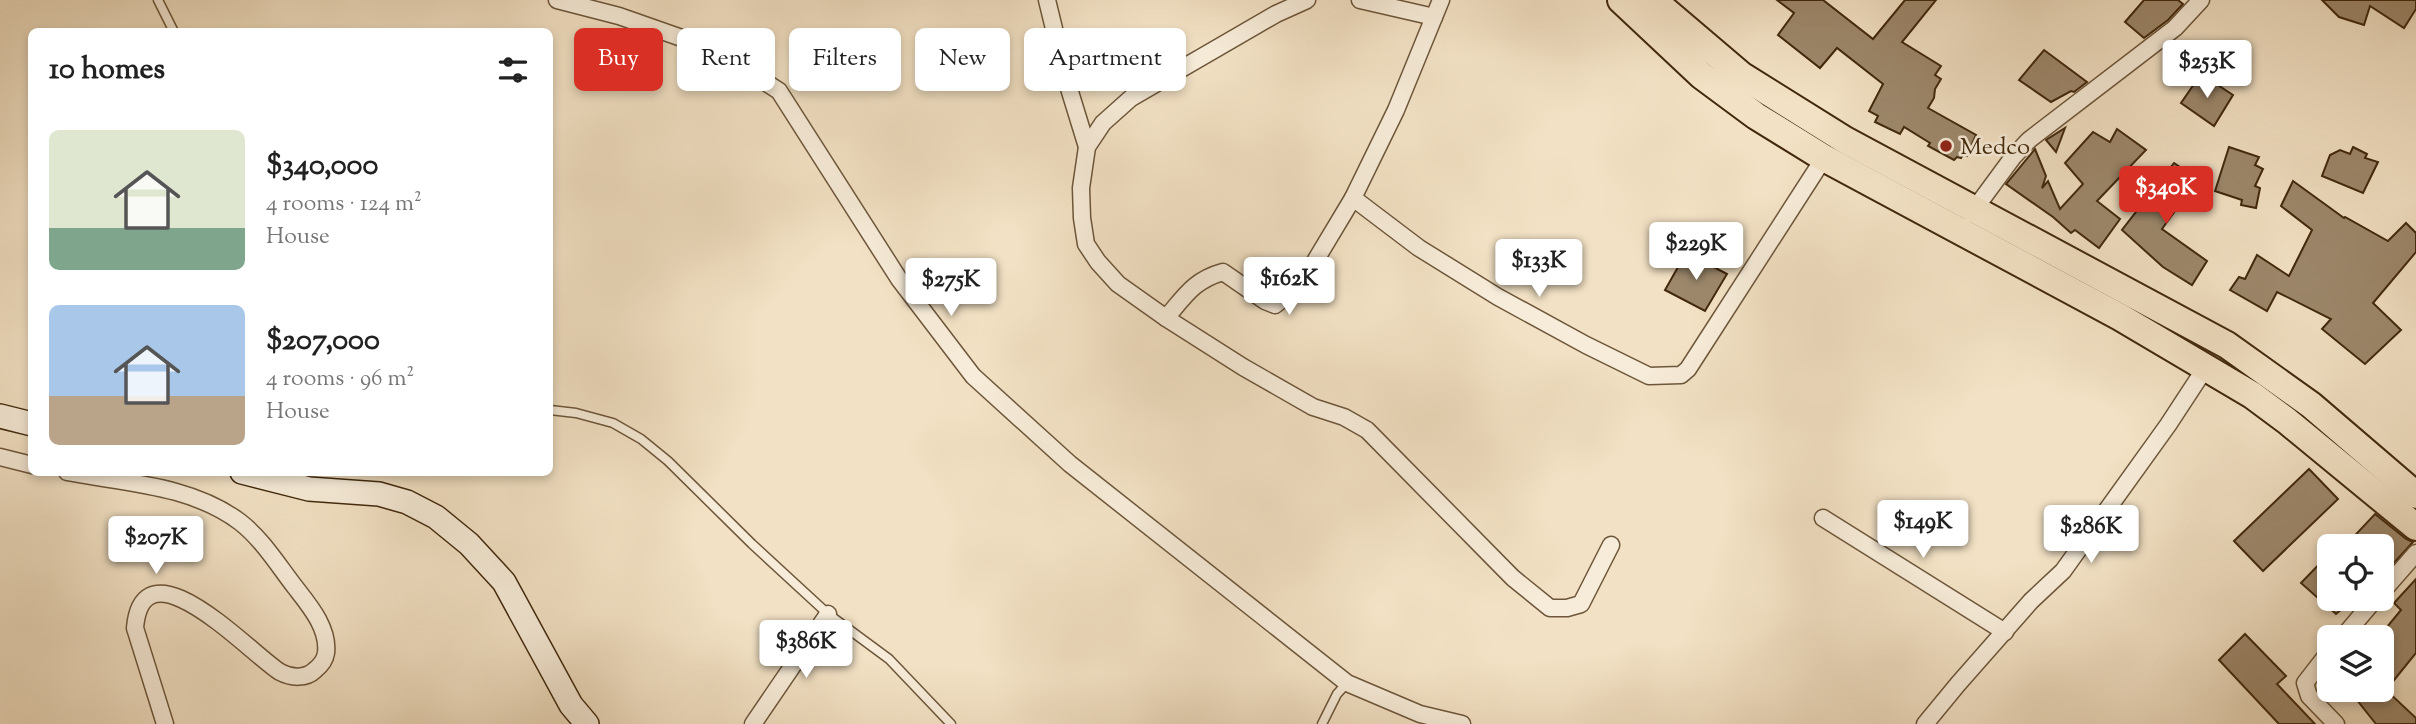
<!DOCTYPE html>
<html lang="en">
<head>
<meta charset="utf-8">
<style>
  :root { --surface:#fff; --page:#f6f6f6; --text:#222; --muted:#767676; --accent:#d93025 }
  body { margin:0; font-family:"Sorts Mill Goudy",serif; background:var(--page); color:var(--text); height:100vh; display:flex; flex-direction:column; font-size:26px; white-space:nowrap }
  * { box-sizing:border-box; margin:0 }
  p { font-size:23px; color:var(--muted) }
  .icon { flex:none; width:38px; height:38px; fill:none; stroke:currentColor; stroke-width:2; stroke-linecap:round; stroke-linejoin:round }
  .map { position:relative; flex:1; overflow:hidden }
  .drawer { position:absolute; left:28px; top:28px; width:525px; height:448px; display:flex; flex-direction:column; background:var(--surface); border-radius:10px; box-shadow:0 4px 10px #0003 }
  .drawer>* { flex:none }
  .top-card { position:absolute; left:574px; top:28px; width:665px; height:63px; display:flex; gap:14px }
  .buttons { position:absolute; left:2317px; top:534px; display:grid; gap:14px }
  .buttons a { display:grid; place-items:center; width:77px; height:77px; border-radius:10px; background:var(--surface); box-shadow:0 4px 10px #0003; font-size:35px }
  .price { position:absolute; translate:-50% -60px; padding:0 16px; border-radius:7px; background:#fff; color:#222; font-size:23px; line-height:46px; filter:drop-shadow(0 2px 4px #0008) }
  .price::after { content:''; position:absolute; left:50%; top:42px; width:21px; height:16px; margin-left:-10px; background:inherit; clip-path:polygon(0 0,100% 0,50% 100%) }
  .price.on { background:var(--accent); color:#fff }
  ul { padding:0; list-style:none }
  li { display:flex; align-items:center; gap:21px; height:175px; padding:0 21px }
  li span { display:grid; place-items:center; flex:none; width:196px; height:140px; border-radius:10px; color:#555 }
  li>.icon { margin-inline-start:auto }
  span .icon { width:84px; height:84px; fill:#fffc; stroke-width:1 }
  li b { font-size:30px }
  h2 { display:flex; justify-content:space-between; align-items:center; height:84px; padding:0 21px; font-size:30px }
  .tag { padding:0 24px; border-radius:10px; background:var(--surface); box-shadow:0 4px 10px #0003; font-size:24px; line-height:63px }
  .tag.on { background:var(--accent); color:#fff }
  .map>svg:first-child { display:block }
</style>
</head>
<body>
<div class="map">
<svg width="2416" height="724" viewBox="0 0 2416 724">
  <rect width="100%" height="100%" fill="#f2e1c4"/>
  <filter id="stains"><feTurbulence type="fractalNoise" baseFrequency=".00286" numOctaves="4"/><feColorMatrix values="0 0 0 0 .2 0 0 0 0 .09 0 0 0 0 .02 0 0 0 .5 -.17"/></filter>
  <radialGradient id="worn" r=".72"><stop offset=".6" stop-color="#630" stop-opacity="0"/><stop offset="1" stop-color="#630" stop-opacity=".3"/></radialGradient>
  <g fill="#9d886c" stroke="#41280c" stroke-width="2">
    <polygon points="1777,0 1823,0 1873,39 1905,0 1936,0 1902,42 1941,66 1935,75 1941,79 1935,89 1934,98 1928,108 1976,135 1967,156 1963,154 1961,158 1957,157 1954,160 1928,146 1930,143 1904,127 1900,134 1875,122 1878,116 1869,111 1883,84 1837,48 1820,68 1778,35 1794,13"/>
    <polygon points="2144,0 2178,0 2183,4 2168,20 2144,38 2125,22"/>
    <polygon points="2322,0 2416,0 2416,9 2404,28 2370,6 2364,25 2339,17"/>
    <polygon points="2044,50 2087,82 2074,92 2071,91 2051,102 2019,80"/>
    <polygon points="2201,74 2233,95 2214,126 2181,103"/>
    <polygon points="2065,128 2056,152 2046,140"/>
    <polygon points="2117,129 2146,150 2097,201 2120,219 2099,248 2075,230 2071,233 2053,217 2006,184 2035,149 2046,176 2042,188 2048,181 2060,209 2083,184 2065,163 2093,132 2110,142"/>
    <polygon points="2229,147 2259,157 2255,165 2263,169 2255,186 2260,188 2256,208 2241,205 2242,200 2215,191"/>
    <polygon points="2353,147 2367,154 2365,158 2378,162 2363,193 2322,176 2330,155 2340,150 2350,154"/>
    <polygon points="2174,163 2198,179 2162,229 2207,261 2192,285 2163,267 2122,230"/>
    <polygon points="2293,181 2344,218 2345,217 2388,241 2406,223 2416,233 2416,252 2373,303 2401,330 2365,364 2322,329 2331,319 2277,292 2267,311 2230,290 2239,277 2245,279 2257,255 2289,276 2312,230 2281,206"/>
    <polygon points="1689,254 1727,274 1705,311 1665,290 1682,260 1687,262"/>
    <polygon points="2309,469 2338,499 2263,571 2234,541"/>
    <polygon points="2375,514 2406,539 2413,542 2382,576 2382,546 2345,546"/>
    <polygon points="2329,554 2329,598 2355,598 2336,614 2301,583"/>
    <polygon points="2416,579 2416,653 2386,690 2416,718 2416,724 2376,724 2349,690 2382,690 2382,633 2401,610 2394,603"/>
    <polygon points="2245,634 2286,676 2277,684 2315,724 2279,724 2219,660"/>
  </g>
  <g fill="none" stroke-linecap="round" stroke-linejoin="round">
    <g stroke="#6d563a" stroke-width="11">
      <g id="lane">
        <polyline points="158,0 174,32"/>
        <polyline points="550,410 576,413 613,423 641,439 668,461 752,544 828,614 889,659 951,724"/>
        <polyline points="1322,724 1337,694 1347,683"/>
      </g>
    </g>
    <g stroke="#6d563a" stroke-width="19">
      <g id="street">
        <polyline points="557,0 619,16 716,50 779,91 899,279 973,376 1070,464 1347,683 1420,714 1462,724"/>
        <polyline points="1047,0 1067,82 1087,147"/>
        <polyline points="1307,0 1276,14 1131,98 1103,123 1087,147 1081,188 1082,218 1086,244 1098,262 1118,284 1166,318 1243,367 1313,407 1344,417 1367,430 1513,578 1550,608 1567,608 1581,604 1611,545"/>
        <polyline points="1360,0 1434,17"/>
        <polyline points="1441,0 1396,110 1353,198 1419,248 1498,297 1586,345 1649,376 1681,375 1688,369 1824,158"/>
        <polyline points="1971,214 2013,157 2029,140 2175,28 2201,0"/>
        <path d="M1166,318C1185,296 1194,280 1223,272L1265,301L1275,305L1302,283L1353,198"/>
        <polyline points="0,457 32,465"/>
        <path d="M67,472C125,483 191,485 240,522C262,539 278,565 295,587C309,605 329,628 326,653C325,660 320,666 315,670C306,679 291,678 280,672C253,656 143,536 135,628L165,724"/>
        <polyline points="1823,518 2005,632"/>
        <polyline points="2382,592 2416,553"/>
        <polyline points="2343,637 2376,598"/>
        <polyline points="2329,652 2305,683 2309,696 2336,724"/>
        <polyline points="753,724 828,614"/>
        <polyline points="1925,724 1958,684 2031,601 2063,571 2168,425 2206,367"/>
      </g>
    </g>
    <g stroke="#41280c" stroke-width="26">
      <g id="secondary">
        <polyline points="0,416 32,424"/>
        <polyline points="242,472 309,489 379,494 407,502 436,517 469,544 504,582 571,705 587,724"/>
      </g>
    </g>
    <g stroke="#41280c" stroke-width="30">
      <g id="primary">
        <polyline points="1621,0 1702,76 1756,116 1824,158 2120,317 2252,395 2287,421 2416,527"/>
        <polyline points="1653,0 1741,75 1845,140 2227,345 2311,405 2416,495"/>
      </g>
    </g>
    <use href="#lane" stroke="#f7ecd9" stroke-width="8"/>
    <use href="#street" stroke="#f7ecd9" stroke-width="16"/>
    <use href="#secondary" stroke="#f7ecd9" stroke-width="23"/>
    <use href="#primary" stroke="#f2e1c4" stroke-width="26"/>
  </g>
  <circle fill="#8f2418" stroke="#f7ecd9" stroke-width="2.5" cx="1946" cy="146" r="7"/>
  <g text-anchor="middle" stroke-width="5" stroke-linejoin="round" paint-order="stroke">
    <g font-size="24" fill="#41280c" stroke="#f7ecd9" text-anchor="start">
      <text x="1960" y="154">Medco</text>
    </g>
  </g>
  <rect width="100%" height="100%" filter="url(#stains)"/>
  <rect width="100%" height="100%" fill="url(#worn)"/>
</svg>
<div class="buttons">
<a><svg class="icon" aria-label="locate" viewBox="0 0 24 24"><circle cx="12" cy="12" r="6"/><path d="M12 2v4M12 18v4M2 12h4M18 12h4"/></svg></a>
<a><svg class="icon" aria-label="layers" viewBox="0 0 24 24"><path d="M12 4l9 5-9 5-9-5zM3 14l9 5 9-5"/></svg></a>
</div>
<b class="price" style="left:2207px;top:100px">$253K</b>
<b class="price on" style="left:2166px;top:226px">$340K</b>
<b class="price" style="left:1696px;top:282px">$229K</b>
<b class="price" style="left:1539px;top:299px">$133K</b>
<b class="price" style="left:1289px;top:317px">$162K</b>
<b class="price" style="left:951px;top:318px">$275K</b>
<b class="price" style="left:1923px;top:560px">$149K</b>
<b class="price" style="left:2091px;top:565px">$286K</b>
<b class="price" style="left:156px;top:576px">$207K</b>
<b class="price" style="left:806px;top:680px">$386K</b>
<div class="top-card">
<a class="tag on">Buy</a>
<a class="tag">Rent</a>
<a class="tag">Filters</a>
<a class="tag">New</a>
<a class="tag">Apartment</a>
</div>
<section class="drawer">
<h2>10 homes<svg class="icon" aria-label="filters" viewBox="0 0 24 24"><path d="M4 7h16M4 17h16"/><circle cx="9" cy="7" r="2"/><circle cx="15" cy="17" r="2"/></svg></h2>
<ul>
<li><span style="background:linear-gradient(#dfe7d0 70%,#7fa58c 0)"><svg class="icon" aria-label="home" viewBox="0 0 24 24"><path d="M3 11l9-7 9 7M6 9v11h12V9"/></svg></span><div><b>$340,000</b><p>4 rooms · 124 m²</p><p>House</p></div></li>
<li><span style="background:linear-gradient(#a9c7e8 65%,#b9a48a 0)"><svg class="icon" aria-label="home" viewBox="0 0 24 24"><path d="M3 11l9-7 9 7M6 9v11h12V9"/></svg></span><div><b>$207,000</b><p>4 rooms · 96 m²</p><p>House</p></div></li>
</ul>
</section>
</div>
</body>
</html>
